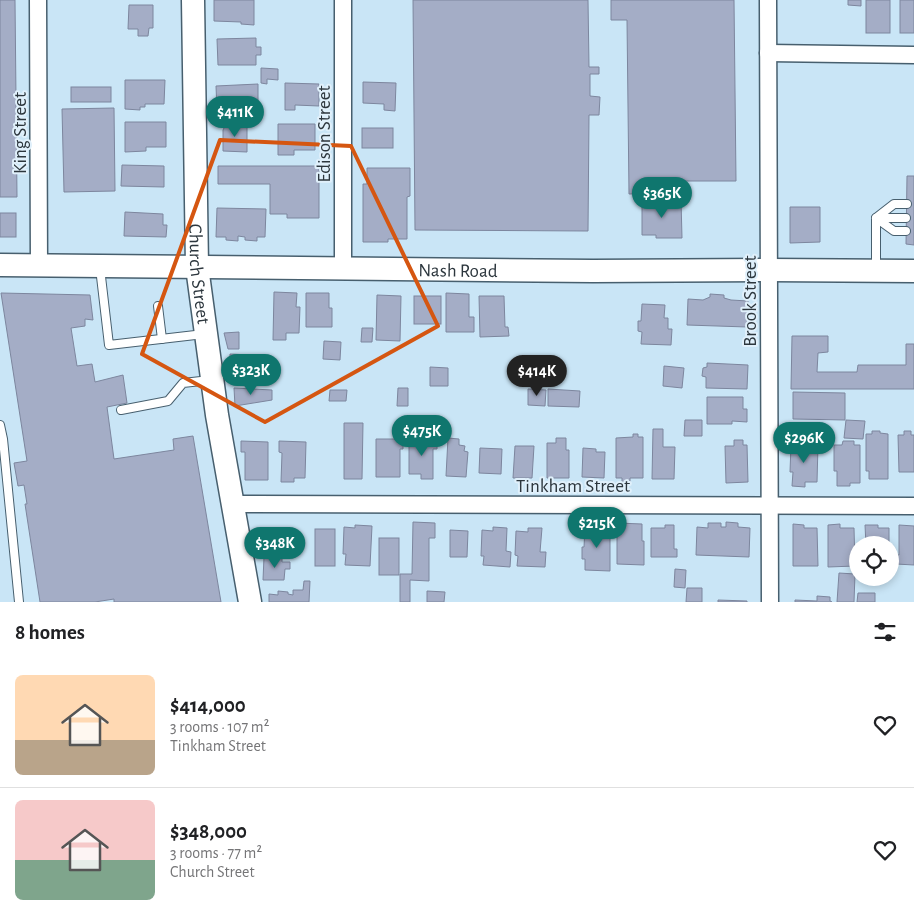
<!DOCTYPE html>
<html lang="en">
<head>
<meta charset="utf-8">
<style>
  :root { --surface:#fff; --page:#f6f6f6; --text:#202124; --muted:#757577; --line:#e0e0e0; --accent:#0f766e }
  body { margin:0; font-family:"Alegreya Sans",sans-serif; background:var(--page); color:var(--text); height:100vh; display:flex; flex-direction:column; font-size:19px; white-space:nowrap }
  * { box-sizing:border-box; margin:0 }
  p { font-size:16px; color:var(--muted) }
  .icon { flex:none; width:28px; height:28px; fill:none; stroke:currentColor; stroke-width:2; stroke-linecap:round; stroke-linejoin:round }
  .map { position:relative; height:602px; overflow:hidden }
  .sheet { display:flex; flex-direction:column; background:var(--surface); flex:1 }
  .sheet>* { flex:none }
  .fabs { position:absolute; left:849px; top:536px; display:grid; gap:10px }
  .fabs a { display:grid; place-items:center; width:50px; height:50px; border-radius:50%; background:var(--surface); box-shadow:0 2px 8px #0003; font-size:25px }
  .price { position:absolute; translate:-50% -42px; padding:0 11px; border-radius:18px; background:var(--accent); color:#fff; font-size:16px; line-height:32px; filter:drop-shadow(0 1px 2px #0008) }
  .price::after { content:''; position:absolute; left:50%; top:30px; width:15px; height:11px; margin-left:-8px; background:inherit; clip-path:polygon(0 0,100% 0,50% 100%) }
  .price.on { background:#222; color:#fff }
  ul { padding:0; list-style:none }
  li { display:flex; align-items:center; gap:15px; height:125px; padding:0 15px }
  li+li { border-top:1px solid var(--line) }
  li span { display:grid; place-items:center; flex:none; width:140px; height:100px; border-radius:8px; color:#555 }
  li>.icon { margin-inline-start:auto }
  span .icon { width:60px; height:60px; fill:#fffc; stroke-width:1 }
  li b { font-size:21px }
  h2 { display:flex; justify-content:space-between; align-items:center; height:60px; padding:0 15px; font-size:21px }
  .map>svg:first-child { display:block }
</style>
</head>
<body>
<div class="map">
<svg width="914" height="602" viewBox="0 0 914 602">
  <rect width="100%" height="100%" fill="#c9e5f6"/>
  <g fill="#a4adc6" stroke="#7d869e">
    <polygon points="0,0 15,0 17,197 0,197"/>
    <polygon points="214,0 254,0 254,25 241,24 241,22 214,21"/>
    <polygon points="413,0 588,0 589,67 599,67 599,74 590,74 590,96 600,97 599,115 589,115 588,231 415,230"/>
    <polygon points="611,0 734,0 736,181 662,181 662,193 629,194 627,20 611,20"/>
    <polygon points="848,0 861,0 861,6 848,5"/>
    <rect x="866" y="0" width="24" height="33"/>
    <rect x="900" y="0" width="14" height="33"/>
    <polygon points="129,5 153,5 153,28 149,28 148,36 138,36 138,29 128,29"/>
    <polygon points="256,38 256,47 261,47 261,55 256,55 256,65 218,65 217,39"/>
    <polygon points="261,68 278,69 278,80 267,79 267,84 261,83"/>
    <polygon points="125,80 165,80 164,104 145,104 145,107 140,107 140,110 125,109"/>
    <polygon points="363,82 396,83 395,111 384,110 384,104 363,103"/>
    <polygon points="285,83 319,84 319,106 295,105 295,110 285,110"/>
    <polygon points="258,84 258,109 217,110 216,86"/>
    <rect x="71" y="87" width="40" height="15"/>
    <polygon points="114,108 115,191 64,192 62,109"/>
    <polygon points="125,122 166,122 166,147 146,147 146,151 125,152"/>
    <polygon points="278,124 315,124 315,150 294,150 294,155 278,155"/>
    <polygon points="228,125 247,125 247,152 223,151 223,130 225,126"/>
    <rect x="362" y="128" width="31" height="20"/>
    <polygon points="122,165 164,166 164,187 121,186"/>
    <polygon points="218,166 319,166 319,218 287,218 287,214 270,214 270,184 218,184"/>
    <polygon points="367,168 410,168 410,196 407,197 407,239 388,239 388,242 363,242 363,184 367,184"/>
    <polygon points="907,176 914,176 914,245 906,244"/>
    <polygon points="681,200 682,238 656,238 656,235 642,235 642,201"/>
    <polygon points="790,207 820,207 820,242 790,243"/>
    <polygon points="217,208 266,209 265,237 257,237 257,241 245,240 245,237 238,236 238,241 226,240 226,237 216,237"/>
    <polygon points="125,212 163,214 163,225 167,225 166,237 124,236"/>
    <rect x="0" y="213" width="16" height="24"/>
    <polygon points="274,292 297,293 296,307 300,307 299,333 286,333 286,340 273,340"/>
    <polygon points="1,293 90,295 93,320 85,319 85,326 71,328 77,366 92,364 95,382 123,375 127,403 107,407 114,459 174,450 173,439 193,436 221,602 114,602 114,599 95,602 40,602 25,504 27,504 24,485 18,486 14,463 27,461"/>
    <polygon points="306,293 329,293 329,308 332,308 332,327 306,327"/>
    <polygon points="446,293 469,294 469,317 474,317 474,332 446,332"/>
    <polygon points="710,294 724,295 724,298 731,300 748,301 747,327 687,325 688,299 703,300 710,297"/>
    <polygon points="377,295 401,296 400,341 376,340"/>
    <rect x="414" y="296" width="27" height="28"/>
    <polygon points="479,296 504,296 505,327 508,327 509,336 480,337"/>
    <polygon points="642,304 665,305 664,318 668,318 668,329 672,329 671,345 641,344 642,332 638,331 638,321 641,321"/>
    <polygon points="362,328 373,328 372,342 361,342"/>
    <polygon points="239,332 239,349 228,349 224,333"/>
    <polygon points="792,336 828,336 828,352 818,353 817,372 857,372 858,365 906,365 906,344 914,344 914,389 791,389"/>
    <polygon points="324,341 341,342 340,360 323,359"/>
    <polygon points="230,354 269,356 267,382 229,380"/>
    <polygon points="707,363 748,365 747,389 706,388 706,377 702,376 703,368 707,367"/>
    <polygon points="664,366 684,368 682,388 663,386"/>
    <polygon points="430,367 448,368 448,386 430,386"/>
    <polygon points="234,388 272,390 272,400 235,406"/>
    <polygon points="398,388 408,388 408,406 397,406"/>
    <polygon points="528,389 546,390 545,406 528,405"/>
    <polygon points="548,389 580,391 579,407 548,406"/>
    <polygon points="330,390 347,390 346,401 329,401"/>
    <polygon points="793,392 845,393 845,420 793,419"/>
    <polygon points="707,397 743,397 743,409 747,409 747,422 732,421 732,424 707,424"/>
    <polygon points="685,420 702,420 702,436 684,436"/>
    <polygon points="846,420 865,421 863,439 844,438"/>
    <polygon points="344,423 363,423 362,479 344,479"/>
    <polygon points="653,429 663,429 663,447 675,447 674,479 652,479"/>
    <polygon points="872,431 880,431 880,433 888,434 888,479 869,479 869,471 866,471 866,434 872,434"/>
    <polygon points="904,431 911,431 911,435 914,435 914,472 899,472 898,435 904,435"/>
    <polygon points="633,434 638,434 638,437 643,437 643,478 630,478 630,482 622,482 622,478 616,478 616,438 633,437"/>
    <polygon points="409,438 437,438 437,449 433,449 433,479 421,479 421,474 409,474"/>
    <polygon points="448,438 459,439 459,445 465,446 464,451 468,452 466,477 446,476"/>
    <polygon points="556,438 566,438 566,450 569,450 569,478 547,478 547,443 556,443"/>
    <polygon points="376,439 403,439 403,449 400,449 400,477 376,477"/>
    <polygon points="734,440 743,440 743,445 747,445 748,482 726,483 725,446 734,446"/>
    <polygon points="241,441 268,442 268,480 245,480 245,452 241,452"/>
    <polygon points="279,441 306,442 305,478 294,478 294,482 281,482 282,453 279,452"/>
    <polygon points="801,441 811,442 811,445 818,445 817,482 805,482 805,487 792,486 793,472 790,472 791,445 801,446"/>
    <polygon points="843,441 854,441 854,445 860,445 860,483 850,483 850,486 837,486 837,471 834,471 834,445 842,445"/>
    <polygon points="515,446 534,446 532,478 513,478"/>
    <polygon points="480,448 502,449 501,474 479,473"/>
    <polygon points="583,448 596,449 596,452 605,452 604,478 582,477"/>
    <polygon points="413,522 435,523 435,538 429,538 429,581 410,580 410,602 400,602 400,574 412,574"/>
    <polygon points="726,522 738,523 738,527 750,528 749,557 696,555 697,527 708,528 708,523 721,523 721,527 726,527"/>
    <polygon points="617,523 642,524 642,541 644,541 644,565 617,564"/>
    <polygon points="793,524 804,525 804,528 817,528 818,566 793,566"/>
    <polygon points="840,524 840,528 854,528 855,566 828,567 828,525"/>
    <polygon points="355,525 372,526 370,566 345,565 346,554 343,554 344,527 355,528"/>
    <polygon points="665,525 674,525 674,549 677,549 677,557 651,557 651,528 665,528"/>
    <polygon points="865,525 878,525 878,528 889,528 889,545 866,545"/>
    <polygon points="899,525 914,526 914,565 896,564 896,555 899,555"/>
    <polygon points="493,527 507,528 506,551 511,552 510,567 483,565 484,556 481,556 482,530 493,531"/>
    <polygon points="585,527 610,529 610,571 585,570 585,559 582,559 582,547 584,547"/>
    <polygon points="528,528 542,528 540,552 546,552 545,567 517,566 518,556 515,555 516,531 528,532"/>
    <rect x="315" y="529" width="20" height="37"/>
    <polygon points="450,530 468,531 467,557 450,557"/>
    <rect x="379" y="538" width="20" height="37"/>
    <polygon points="264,557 282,557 282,562 290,562 290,569 285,569 284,580 263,580"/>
    <polygon points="675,569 686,570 685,588 674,587"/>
    <polygon points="839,573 855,574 854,602 837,602"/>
    <polygon points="304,581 310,581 309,602 269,602 269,594 278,595 278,591 288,592 288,594 293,595 293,590 303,590"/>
    <polygon points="687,588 702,588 702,602 686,602"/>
    <polygon points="427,591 445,592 444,602 427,602"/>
    <polygon points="858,593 875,593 875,602 857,602"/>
    <polygon points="817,596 830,597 830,601 832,602 795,602 795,600 817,601"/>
    <polygon points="718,600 747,601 747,602 718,602"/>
  </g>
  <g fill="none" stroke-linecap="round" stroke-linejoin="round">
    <g stroke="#475f6e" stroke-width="10">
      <g id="service">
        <polyline points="906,231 894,231 876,218 894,204 907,204"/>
        <polyline points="100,268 109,345 204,334"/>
        <polyline points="876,268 876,218 906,218"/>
        <polyline points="158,306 162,339"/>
        <polyline points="121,410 168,401 183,383 210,380"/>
        <polyline points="0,425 3,439 19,602"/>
      </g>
    </g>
    <g stroke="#475f6e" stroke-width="19">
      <g id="minor">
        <polyline points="38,0 39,265"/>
        <polyline points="768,0 770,602"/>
        <polyline points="768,53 914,55"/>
        <polyline points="343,267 343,0"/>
        <polyline points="231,504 914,506"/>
      </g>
    </g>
    <g stroke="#475f6e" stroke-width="25">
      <g id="secondary">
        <path id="s1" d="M193,0L197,267L217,415L250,602"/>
        <path id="s2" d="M0,265L593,271L769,270L914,271"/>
      </g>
    </g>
    <use href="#service" stroke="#fff" stroke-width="8"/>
    <use href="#minor" stroke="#fff" stroke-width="16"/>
    <use href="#secondary" stroke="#fff" stroke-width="22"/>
  </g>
  <path fill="none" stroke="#d55611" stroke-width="4" stroke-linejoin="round" d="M220,140L351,146L438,326L265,422L142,354Z"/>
  <g text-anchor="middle" stroke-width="4" stroke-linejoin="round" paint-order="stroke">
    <g font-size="19" fill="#2c363d" stroke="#e0f0fb">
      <text transform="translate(19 133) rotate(-90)" y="7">King Street</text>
      <text transform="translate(323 134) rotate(-90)" y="7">Edison Street</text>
      <text dy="7" stroke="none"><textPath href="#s2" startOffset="458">Nash Road</textPath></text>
      <text dy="7" stroke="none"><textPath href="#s1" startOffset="274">Church Street</textPath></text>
      <text transform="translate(749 301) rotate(-90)" y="7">Brook Street</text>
      <text x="573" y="492">Tinkham Street</text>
    </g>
  </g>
</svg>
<div class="fabs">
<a><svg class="icon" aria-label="locate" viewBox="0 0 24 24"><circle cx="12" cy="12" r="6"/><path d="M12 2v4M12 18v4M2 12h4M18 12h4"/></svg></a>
</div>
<b class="price" style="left:235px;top:138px">$411K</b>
<b class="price" style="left:662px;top:219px">$365K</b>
<b class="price" style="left:251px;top:396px">$323K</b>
<b class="price on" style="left:537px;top:397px">$414K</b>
<b class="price" style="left:422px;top:457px">$475K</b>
<b class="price" style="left:804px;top:464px">$296K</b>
<b class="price" style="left:597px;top:549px">$215K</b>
<b class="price" style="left:275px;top:569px">$348K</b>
</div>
<section class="sheet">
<h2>8 homes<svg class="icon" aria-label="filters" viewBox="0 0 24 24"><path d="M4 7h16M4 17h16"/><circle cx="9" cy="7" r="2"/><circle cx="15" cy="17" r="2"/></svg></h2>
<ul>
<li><span style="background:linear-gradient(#ffd9b3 65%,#b9a48a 0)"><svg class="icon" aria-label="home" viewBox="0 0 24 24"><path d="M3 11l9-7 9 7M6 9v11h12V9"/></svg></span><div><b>$414,000</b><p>3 rooms · 107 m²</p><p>Tinkham Street</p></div><svg class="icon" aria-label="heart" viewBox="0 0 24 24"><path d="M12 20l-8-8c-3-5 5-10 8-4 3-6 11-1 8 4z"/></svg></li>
<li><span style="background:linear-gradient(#f6c9c9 60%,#7fa58c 0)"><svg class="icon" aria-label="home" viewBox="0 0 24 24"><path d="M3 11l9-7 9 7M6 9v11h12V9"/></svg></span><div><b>$348,000</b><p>3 rooms · 77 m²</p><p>Church Street</p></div><svg class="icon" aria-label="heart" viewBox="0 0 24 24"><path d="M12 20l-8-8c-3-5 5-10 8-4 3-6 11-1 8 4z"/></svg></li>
</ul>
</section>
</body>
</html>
